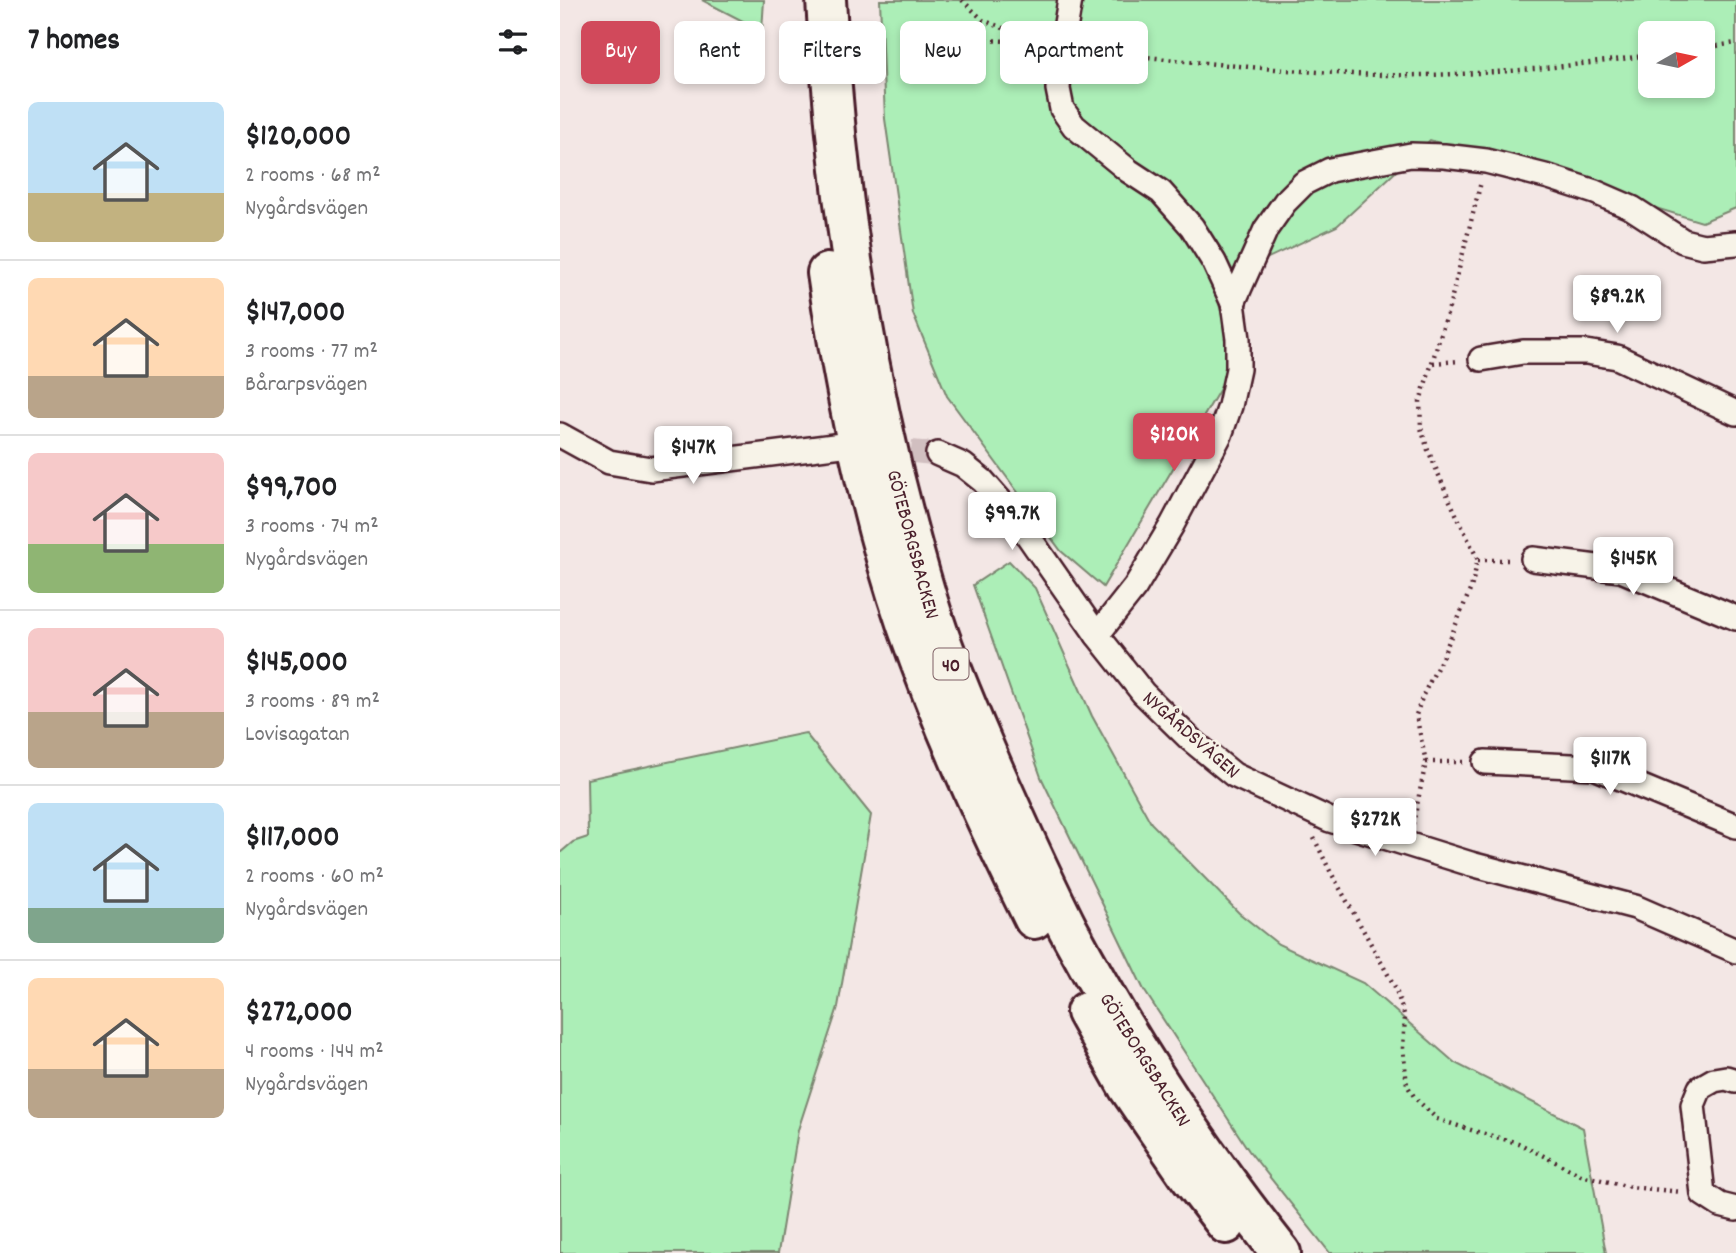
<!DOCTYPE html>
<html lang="en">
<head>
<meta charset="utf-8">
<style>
  :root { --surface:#fff; --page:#f2f2f2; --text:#202124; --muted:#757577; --line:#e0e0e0; --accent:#d1495b }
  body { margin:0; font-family:Dekko,sans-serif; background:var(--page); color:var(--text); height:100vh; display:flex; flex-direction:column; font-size:26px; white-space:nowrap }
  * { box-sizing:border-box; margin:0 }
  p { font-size:23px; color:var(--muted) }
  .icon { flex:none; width:38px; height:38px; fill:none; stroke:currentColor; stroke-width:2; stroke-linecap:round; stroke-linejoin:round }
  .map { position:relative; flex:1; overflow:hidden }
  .details { display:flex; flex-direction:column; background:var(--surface); width:560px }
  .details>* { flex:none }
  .top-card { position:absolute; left:21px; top:21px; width:665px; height:63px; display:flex; gap:14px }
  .needle { width:46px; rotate:81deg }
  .controls { position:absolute; left:1078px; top:21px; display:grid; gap:14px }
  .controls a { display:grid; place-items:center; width:77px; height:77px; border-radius:10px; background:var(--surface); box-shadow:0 4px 10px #0003; font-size:35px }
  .price { position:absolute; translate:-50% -60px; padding:0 16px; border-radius:7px; background:#fff; color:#222; font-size:23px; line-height:46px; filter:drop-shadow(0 2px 4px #0008) }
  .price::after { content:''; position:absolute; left:50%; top:42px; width:21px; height:16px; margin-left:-10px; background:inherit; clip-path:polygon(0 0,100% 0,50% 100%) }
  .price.selected { background:var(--accent); color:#fff }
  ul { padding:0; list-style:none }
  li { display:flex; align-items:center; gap:21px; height:175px; padding:0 28px }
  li+li { border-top:2px solid var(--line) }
  li span { display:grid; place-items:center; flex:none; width:196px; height:140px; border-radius:10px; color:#555 }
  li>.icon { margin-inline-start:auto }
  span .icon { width:84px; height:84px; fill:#fffc; stroke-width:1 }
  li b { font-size:30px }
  h2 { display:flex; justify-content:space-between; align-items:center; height:84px; padding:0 28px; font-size:30px }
  .chip { padding:0 24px; border-radius:10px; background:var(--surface); box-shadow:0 4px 10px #0003; font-size:24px; line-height:63px }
  .chip.selected { background:var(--accent); color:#fff }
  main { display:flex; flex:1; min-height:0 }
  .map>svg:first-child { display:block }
</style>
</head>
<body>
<main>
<section class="details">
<h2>7 homes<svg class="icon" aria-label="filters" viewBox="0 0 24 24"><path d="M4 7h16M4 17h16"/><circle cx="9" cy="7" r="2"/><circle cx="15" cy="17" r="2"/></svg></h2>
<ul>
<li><span style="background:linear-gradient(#bfe0f5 65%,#c2b280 0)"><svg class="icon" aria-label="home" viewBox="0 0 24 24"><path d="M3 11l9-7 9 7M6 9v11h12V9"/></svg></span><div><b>$120,000</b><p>2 rooms · 68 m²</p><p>Nygårdsvägen</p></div></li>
<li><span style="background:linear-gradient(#ffd9b3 70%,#b9a48a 0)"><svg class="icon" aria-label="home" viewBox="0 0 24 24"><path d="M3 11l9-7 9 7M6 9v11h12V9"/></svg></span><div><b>$147,000</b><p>3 rooms · 77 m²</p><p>Bårarpsvägen</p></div></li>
<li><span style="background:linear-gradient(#f6c9c9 65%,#8fb573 0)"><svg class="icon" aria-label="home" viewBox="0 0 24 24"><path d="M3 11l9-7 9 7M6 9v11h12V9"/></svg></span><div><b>$99,700</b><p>3 rooms · 74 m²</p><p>Nygårdsvägen</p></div></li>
<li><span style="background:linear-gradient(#f6c9c9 60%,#b9a48a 0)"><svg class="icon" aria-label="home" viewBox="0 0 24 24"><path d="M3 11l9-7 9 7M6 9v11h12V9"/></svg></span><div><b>$145,000</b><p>3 rooms · 89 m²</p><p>Lovisagatan</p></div></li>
<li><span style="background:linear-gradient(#bfe0f5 75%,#7fa58c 0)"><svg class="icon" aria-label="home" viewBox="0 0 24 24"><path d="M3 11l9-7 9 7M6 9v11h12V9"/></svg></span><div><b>$117,000</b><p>2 rooms · 60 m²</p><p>Nygårdsvägen</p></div></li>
<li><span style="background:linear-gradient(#ffd9b3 65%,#b9a48a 0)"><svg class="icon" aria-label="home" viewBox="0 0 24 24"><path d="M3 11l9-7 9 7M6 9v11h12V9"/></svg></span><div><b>$272,000</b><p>4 rooms · 144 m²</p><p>Nygårdsvägen</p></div></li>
</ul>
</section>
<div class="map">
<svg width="1176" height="1253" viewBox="0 0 1176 1253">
  <rect width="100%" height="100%" fill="#f3e7e5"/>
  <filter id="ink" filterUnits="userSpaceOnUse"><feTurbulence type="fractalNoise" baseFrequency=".0143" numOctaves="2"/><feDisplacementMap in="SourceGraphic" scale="14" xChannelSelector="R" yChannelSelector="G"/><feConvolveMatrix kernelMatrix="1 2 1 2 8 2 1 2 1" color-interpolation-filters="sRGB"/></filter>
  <g filter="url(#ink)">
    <g fill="#aceeb7" stroke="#7b8671" stroke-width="2" fill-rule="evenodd">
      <polygon points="142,0 204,0 202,31"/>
      <path d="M320,0H1176V208L1142,222L870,140L777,226L654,283L674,365L543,587L501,551L387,396L353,314L325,119ZM1090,33H1143V86H1090Z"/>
      <polygon points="449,561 475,588 532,716 591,823 679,913 718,944 803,983 895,1063 1023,1128 1046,1253 770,1253 689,1151 584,990 481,777 413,585"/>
      <polygon points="245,733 311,815 278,1007 238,1130 218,1253 0,1253 0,853 13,842 28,837 27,779"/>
    </g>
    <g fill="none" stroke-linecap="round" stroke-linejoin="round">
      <polyline stroke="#d1bfc0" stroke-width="23" stroke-dasharray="23 11" stroke-linecap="butt" points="317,448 378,454"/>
      <g stroke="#4a1f2b" stroke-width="28">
        <g id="street">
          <polyline points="510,0 500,59 498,89 502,109 514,126 569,171 601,192 632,227 654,262 673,303 678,339 678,369 670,406 660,435 612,525 575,587 537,635"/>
          <polyline points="673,303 706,229 725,202 744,183 770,170 851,155 884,156 926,161 989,177 1035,192 1072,208 1123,241 1143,246 1176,243"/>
          <polyline points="921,359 963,352 1026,352 1057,357 1176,413"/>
          <polyline points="0,435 49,462 91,469 282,445"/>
          <polyline points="378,454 403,465 423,481 457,520 537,635 583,693 630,739 674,775 770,820 911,864 1075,907 1176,951"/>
          <polyline points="973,559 1061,570 1176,618"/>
          <polyline points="925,762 1034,767 1176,826"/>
          <polyline points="1176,1081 1166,1078 1154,1080 1140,1088 1133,1105 1143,1194 1160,1205 1176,1209"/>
        </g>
      </g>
      <g stroke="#4a1f2b" stroke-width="44">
        <g id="highway">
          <path d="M266,0C274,159 296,317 333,472C346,522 358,573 375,623C391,672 413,721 433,768C457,822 481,876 508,929C569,1043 641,1152 721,1253"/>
          <path d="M267,273C284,391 309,514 347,626C382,727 427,824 474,919"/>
          <polyline points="526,1012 568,1087 629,1176 666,1224"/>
        </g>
      </g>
      <g stroke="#4a1f2b" stroke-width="4.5" stroke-dasharray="2 5" stroke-linecap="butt">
        <polyline points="402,0 423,20 470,39"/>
        <polyline points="392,39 481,42"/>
        <polyline points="1143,48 1176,43"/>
        <path d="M526,50C593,58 660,65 728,70C772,73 817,76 861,75C938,74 1015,66 1090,55"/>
        <polyline points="873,363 899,361"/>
        <polyline points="918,560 951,560"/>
        <polyline points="866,762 903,762"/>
        <polyline points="853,824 866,762 856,715 863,695 882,658 911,588 918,560 889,499 868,450 861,428 860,401 889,308 921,182"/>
        <polyline points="754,838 769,869 835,987 845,1017 843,1048 847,1085 855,1098 877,1119 914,1131 958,1143 1021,1175 1070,1187 1122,1192"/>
      </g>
      <use href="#street" stroke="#f7f3e8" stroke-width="23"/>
      <use href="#highway" stroke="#f7f3e8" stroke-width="38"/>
      <polyline stroke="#4a1f2b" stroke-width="4.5" stroke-dasharray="2 5" stroke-linecap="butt" points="492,44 526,50"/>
    </g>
  </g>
  <g text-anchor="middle" stroke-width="6" stroke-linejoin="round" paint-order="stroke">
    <rect fill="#f7f3e8" stroke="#7e5f64" stroke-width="2" x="373.5" y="648.5" width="35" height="31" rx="5"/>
    <g font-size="19" font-weight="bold" fill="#4a1f2b">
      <text x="391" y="671">40</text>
    </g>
    <g font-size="21" fill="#4a1f2b" stroke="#f7f3e8">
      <text transform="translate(354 544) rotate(75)" y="7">GÖTEBORGSBACKEN</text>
      <text transform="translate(632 734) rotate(41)" y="7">NYGÅRDSVÄGEN</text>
      <text transform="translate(586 1059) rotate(58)" y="7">GÖTEBORGSBACKEN</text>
    </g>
  </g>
</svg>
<div class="controls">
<a><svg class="needle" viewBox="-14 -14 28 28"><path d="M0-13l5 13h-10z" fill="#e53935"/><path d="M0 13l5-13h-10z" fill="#757577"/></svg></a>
</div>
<b class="price" style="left:1057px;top:335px">$89.2K</b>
<b class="price selected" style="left:614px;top:473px">$120K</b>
<b class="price" style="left:133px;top:486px">$147K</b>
<b class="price" style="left:452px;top:552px">$99.7K</b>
<b class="price" style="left:1073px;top:597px">$145K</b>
<b class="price" style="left:1050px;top:797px">$117K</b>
<b class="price" style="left:815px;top:858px">$272K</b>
<div class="top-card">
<a class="chip selected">Buy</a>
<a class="chip">Rent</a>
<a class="chip">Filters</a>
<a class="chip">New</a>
<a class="chip">Apartment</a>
</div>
</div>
</main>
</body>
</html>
